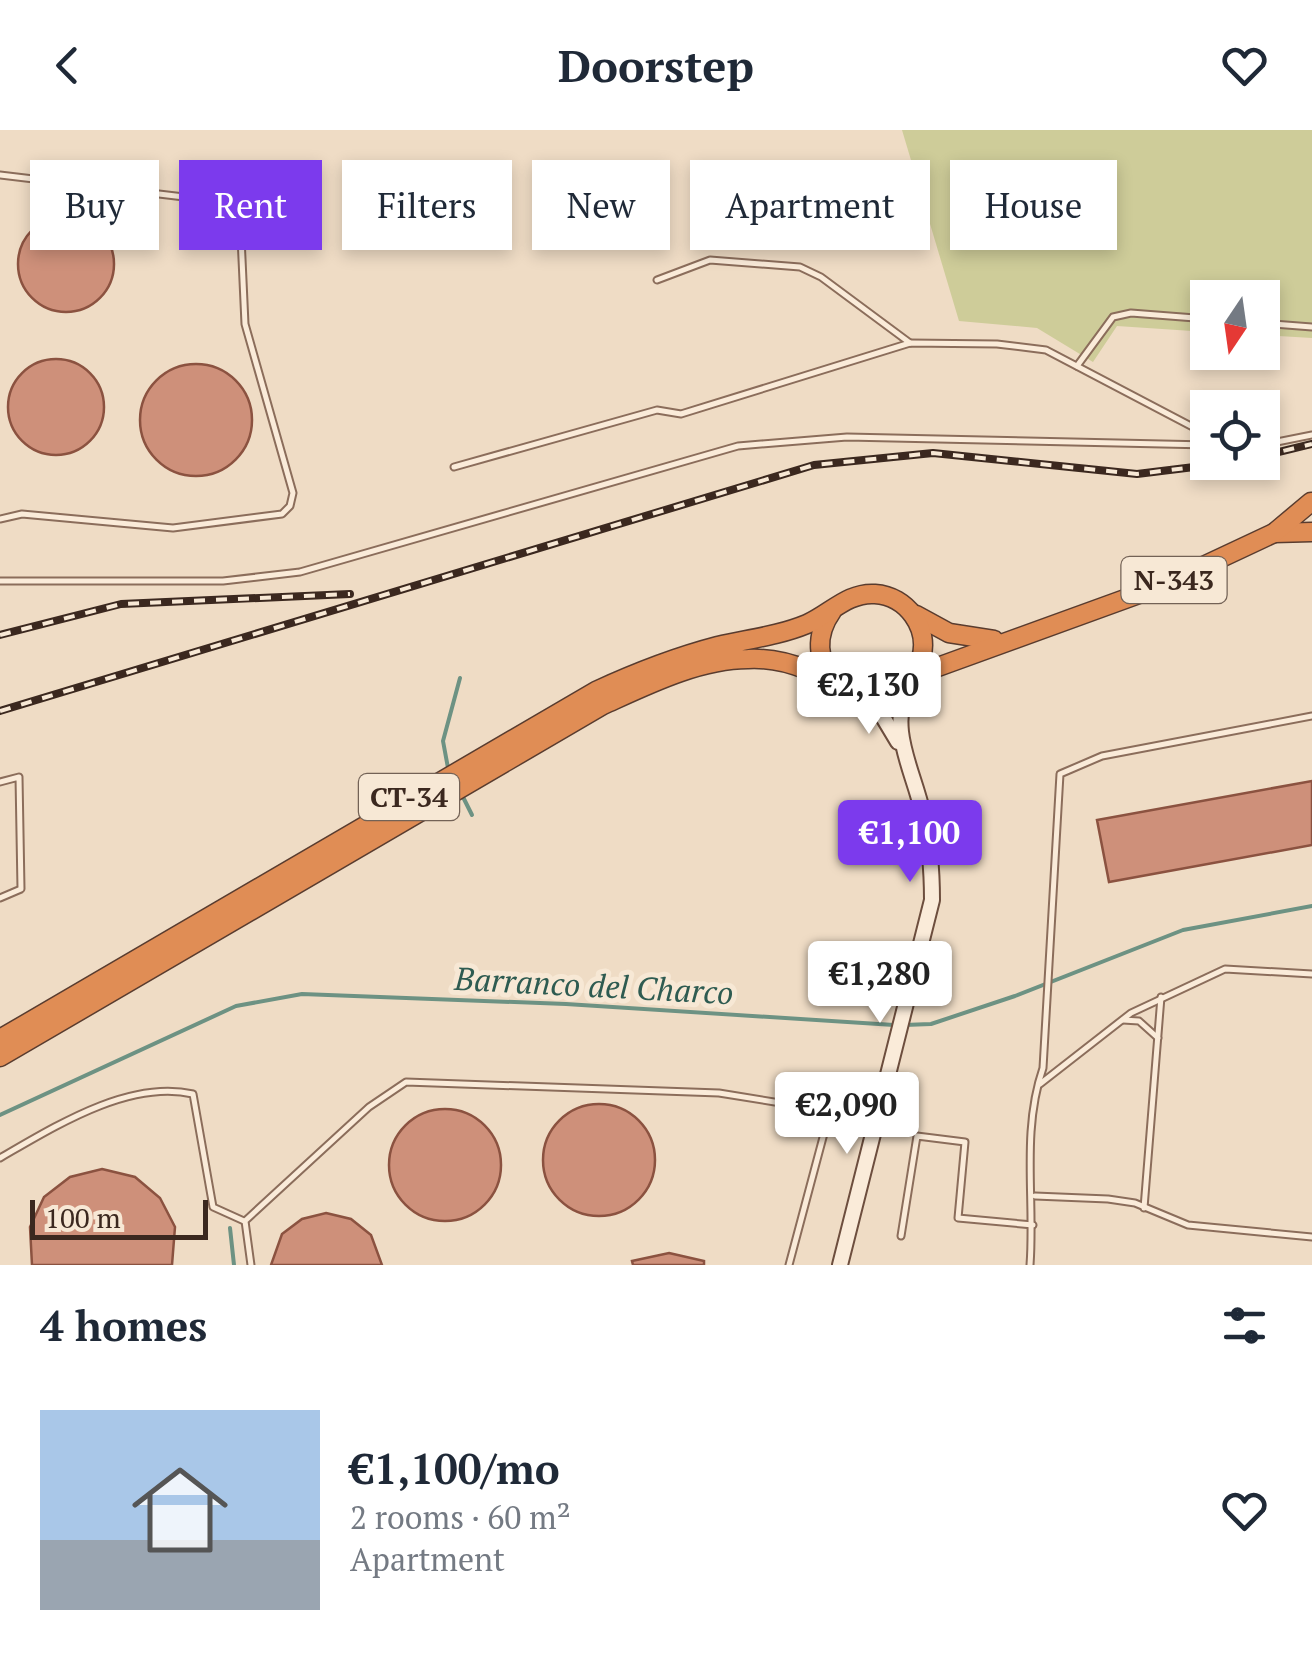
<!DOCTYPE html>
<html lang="en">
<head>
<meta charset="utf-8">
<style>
  :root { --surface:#fff; --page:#f2f2f3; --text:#1f2937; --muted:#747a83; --line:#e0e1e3; --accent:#7c3aed }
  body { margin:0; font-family:"PT Serif",serif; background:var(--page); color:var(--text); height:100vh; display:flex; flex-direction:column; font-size:38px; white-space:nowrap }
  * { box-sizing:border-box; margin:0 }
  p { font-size:32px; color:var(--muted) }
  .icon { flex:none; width:55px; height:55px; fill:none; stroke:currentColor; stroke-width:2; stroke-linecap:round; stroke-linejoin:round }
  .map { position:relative; height:1135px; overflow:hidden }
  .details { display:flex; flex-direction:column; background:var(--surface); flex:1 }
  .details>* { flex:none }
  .guide { position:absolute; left:30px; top:30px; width:1252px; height:90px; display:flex; gap:20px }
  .needle { width:65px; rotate:193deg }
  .buttons { position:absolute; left:1190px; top:150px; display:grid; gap:20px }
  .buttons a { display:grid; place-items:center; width:90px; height:90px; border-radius:0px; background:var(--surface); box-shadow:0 5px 15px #0003; font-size:50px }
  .scale { position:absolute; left:30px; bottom:25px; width:178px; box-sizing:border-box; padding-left:10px; border:5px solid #3b281f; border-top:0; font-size:28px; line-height:35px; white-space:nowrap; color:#3b281f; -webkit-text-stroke:8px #f7e8d5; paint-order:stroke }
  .price { position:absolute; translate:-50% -85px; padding:0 22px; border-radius:10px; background:#fff; color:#222; font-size:32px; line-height:65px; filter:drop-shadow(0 2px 5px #0008) }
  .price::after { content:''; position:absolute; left:50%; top:60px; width:30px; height:22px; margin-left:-15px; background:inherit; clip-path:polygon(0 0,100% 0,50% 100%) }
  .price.active { background:var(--accent); color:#fff }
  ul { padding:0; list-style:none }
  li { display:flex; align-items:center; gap:30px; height:250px; padding:0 40px }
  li+li { border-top:2px solid var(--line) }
  li span { display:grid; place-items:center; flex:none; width:280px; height:200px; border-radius:0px; color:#555 }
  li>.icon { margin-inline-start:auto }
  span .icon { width:120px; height:120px; fill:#fffc; stroke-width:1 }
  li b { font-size:42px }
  h2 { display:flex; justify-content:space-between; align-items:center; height:120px; padding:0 40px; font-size:42px }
  .chip { padding:0 35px; border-radius:0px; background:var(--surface); box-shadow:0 5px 15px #0003; font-size:35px; line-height:90px }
  .chip.active { background:var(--accent); color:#fff }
  header { display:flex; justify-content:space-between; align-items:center; height:130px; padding:0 40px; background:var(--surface); font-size:45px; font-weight:700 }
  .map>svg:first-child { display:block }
</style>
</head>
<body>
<header><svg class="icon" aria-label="back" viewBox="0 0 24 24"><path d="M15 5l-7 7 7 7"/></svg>Doorstep<svg class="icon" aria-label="heart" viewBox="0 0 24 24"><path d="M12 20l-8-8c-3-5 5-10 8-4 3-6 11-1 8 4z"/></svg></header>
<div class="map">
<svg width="1312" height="1135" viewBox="0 0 1312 1135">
  <rect width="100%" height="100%" fill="#efdcc5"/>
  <polygon fill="#cecc99" points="902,0 1312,0 1312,208 1263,205 1262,168 1208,168 1207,202 1117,196 1093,232 1037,198 959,191"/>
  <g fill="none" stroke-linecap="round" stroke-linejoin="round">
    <g stroke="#6d9283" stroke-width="4">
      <polyline points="448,638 443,611 460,548"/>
      <polyline points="461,663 472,685"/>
      <polyline points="904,895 931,894 1015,866 1183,800 1312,776"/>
      <polyline points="0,985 236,876 302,864 566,874 894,895"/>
      <polyline points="230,1098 234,1135"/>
    </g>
  </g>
  <g fill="#ce907a" stroke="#8b5240" stroke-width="2.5">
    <circle cx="66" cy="134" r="48"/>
    <circle cx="56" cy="277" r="48"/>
    <circle cx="196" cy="290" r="56"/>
    <polygon points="1312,651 1312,715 1109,752 1097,690"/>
    <circle cx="599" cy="1030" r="56"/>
    <circle cx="445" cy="1035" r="56"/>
    <polygon points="102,1039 135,1047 160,1068 175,1097 172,1135 32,1135 30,1097 44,1067 70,1047"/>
    <polygon points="326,1083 351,1089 371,1105 382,1135 271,1135 282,1104 302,1089"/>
    <polygon points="669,1123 704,1131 704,1135 633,1135 632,1131"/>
  </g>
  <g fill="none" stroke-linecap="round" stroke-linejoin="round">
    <g stroke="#8b6d5b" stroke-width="9">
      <g id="lane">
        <polyline points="0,45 184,67 230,83 241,107 245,194 293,363 290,376 282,384 173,398 22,384 0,389"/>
        <polyline points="657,150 710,130 800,137 821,147 910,213"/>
        <polyline points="1262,193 1312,197"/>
        <polyline points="1077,236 1113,187 1131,183 1208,189"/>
        <polyline points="1262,315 1312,305"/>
        <polyline points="454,337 657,280 681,284 910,213 997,214 1046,220 1208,305"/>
        <polyline points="0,451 223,451 300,442 738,316 847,307 1208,315"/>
        <polyline points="0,652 19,647 21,759 0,768"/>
        <polyline points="1123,890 1139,891 1158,908"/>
        <polyline points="1040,954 1131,883 1225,839 1312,844"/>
        <path d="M0,1028C54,997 129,949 193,964L213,1077L244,1091"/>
        <polyline points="1035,1066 1108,1069 1135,1073 1188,1095 1312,1107"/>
        <polyline points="1144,1078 1161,867"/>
        <polyline points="901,1106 917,1006 965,1012 958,1088 1033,1095"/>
        <polyline points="251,1135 245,1091 369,977 406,952 719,963 830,981"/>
        <polyline points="789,1135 830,981 875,992"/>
        <path d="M1030,1135C1035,1069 1021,1002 1043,938L1060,644L1102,626L1312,586"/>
      </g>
    </g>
    <g stroke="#6d4e3e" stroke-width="18">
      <g id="secondary">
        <polyline points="852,563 883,587 898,612"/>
        <path d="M840,1135L932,770C932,740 930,713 923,684C913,638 887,600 909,553"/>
      </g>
    </g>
    <g stroke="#593c2f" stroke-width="21">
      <g id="highway">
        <polyline points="1274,403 1312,402"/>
        <path d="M832,481C815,505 816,531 836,553"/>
        <polyline points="916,485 949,503 994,510"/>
        <polyline points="913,546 1161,456 1274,403 1311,372"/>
        <path d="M0,909L596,561C635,543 676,527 718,516C748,509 778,506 807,494C830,484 848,462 875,464C907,466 930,498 921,529C903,595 844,555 807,540C788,532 768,528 748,529C699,529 647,555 603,575L0,927"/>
      </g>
    </g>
    <use href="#lane" stroke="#faebd9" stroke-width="5"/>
    <use href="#secondary" stroke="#faebd9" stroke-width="14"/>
    <use href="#highway" stroke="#e08d55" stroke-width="18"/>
    <g stroke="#3b281f" stroke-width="8">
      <g id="rail">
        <polyline points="1262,326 1312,314"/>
        <polyline points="0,505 121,474 350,464"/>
        <polyline points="0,581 814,335 933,323 1137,344 1235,332"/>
      </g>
    </g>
    <use href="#rail" stroke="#f7e8d5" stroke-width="4" stroke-dasharray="11" stroke-linecap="butt"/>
  </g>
  <g text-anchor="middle" stroke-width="10" stroke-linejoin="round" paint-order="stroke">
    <g fill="#f7e8d5" stroke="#736256" stroke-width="2.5">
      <rect x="1121.5" y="427" width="105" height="46" rx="8"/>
      <rect x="359" y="644" width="100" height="46" rx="8"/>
    </g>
    <g font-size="28" font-weight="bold" fill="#3b281f">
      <text x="1174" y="460">N-343</text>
      <text x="409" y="677">CT-34</text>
    </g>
    <g font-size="32" font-style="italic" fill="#2e5b51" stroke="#f7e8d5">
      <text transform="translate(594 856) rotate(3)" y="11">Barranco del Charco</text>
    </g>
  </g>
</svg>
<div class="buttons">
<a><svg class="needle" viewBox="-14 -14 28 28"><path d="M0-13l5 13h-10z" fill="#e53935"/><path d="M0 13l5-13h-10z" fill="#747a83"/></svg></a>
<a><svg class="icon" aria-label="locate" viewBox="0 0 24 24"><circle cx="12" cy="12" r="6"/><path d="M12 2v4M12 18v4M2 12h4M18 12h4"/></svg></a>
</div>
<div class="scale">100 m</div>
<b class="price" style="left:869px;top:607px">€2,130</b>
<b class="price active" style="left:910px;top:755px">€1,100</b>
<b class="price" style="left:880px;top:896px">€1,280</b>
<b class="price" style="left:847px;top:1027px">€2,090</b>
<div class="guide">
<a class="chip">Buy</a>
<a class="chip active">Rent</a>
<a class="chip">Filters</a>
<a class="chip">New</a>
<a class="chip">Apartment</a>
<a class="chip">House</a>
</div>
</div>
<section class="details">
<h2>4 homes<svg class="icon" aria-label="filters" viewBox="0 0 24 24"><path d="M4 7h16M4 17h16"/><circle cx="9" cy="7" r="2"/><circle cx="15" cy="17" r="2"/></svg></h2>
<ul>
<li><span style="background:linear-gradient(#a9c7e8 65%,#9aa5b1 0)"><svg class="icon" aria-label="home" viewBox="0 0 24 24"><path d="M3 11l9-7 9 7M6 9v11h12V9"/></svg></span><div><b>€1,100/mo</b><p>2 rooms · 60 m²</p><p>Apartment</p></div><svg class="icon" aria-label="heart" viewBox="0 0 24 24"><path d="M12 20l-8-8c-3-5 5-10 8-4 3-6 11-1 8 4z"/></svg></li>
</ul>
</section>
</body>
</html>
